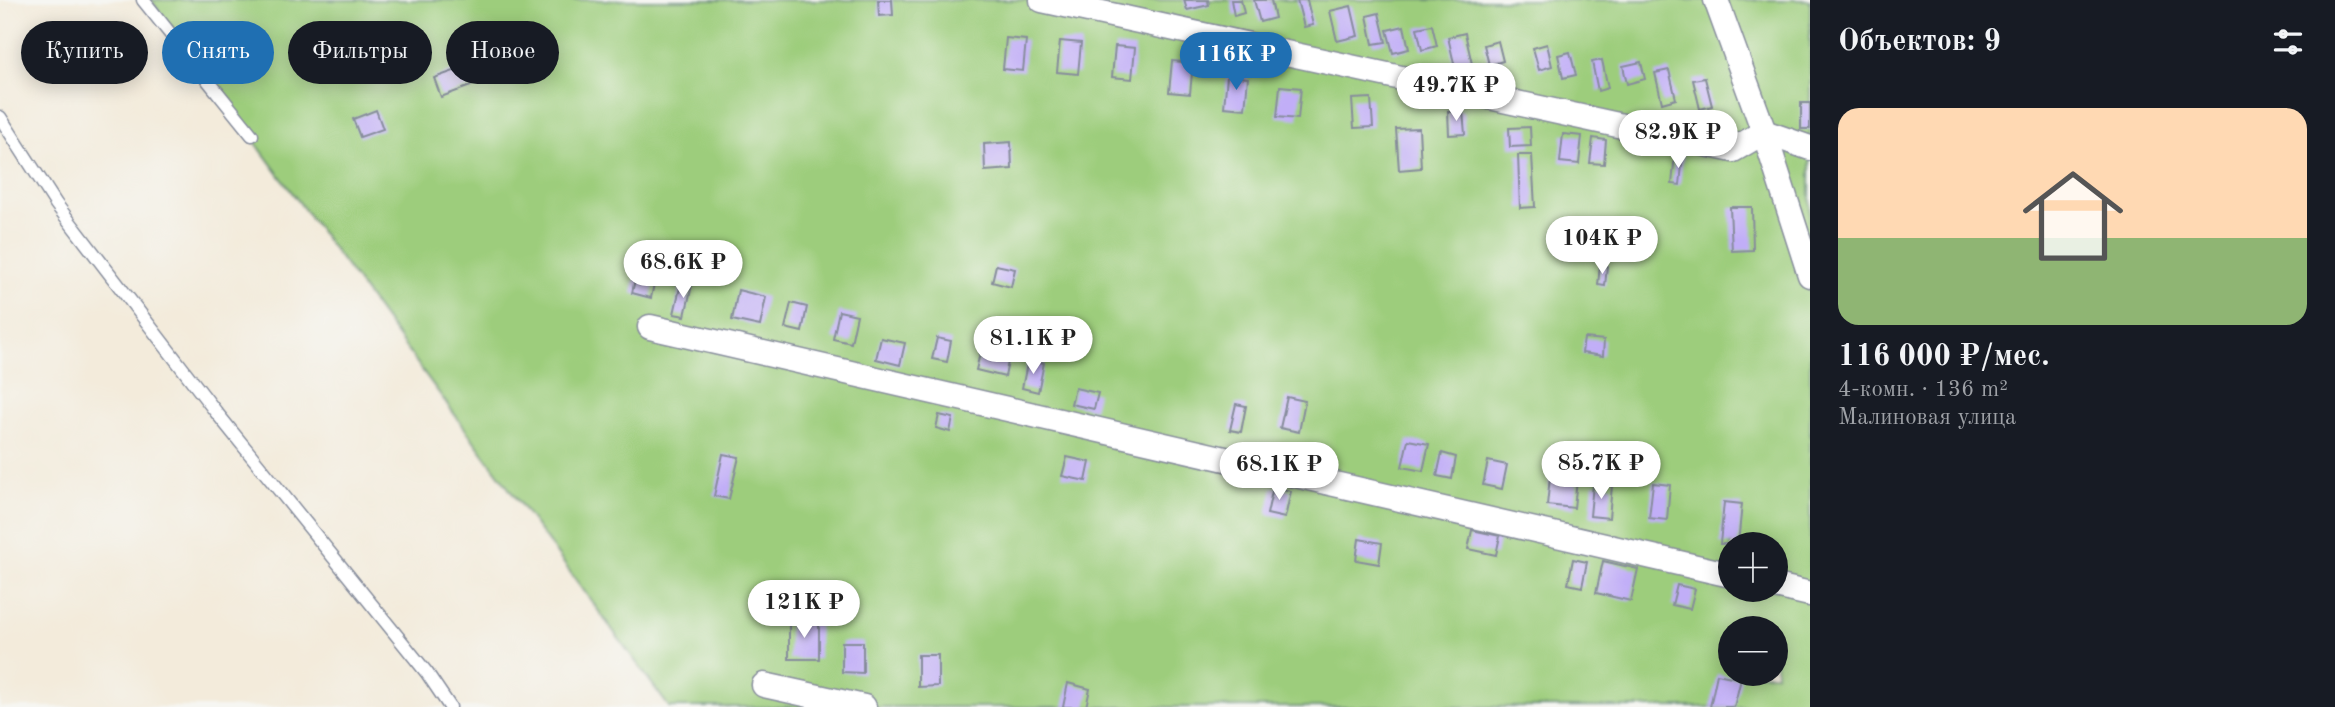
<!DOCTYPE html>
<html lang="ru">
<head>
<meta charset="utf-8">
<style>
  :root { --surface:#171b24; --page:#20242c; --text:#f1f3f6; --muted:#9ea1a6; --line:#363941; --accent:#1f6fb2 }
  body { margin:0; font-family:"Old Standard TT",serif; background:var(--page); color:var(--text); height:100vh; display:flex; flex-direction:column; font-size:26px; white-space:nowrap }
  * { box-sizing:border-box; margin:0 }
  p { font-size:23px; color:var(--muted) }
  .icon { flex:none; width:38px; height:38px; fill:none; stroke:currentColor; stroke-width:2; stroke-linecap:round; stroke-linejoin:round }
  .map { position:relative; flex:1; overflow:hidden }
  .details { display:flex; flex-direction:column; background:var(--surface); width:525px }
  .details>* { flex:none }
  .guide { position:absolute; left:21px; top:21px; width:665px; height:63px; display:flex; gap:14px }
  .fabs { position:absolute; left:1718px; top:532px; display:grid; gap:14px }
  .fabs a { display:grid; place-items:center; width:70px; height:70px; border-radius:50%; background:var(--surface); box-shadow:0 4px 18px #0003; font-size:35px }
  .price { position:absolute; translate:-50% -60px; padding:0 16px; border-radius:24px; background:#fff; color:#222; font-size:23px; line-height:46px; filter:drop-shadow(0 2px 4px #0008) }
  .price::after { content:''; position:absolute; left:50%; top:42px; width:21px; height:16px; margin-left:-10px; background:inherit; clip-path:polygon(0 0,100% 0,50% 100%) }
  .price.selected { background:var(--accent); color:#fff }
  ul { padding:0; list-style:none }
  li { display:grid; align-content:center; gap:14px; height:371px; padding:0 28px }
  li+li { border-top:2px solid var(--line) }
  li span { display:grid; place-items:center; height:217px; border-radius:21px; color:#555 }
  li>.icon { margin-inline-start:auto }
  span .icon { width:126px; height:126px; fill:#fffc; stroke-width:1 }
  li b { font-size:30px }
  h2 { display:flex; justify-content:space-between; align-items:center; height:84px; padding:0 28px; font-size:30px }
  .tag { padding:0 24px; border-radius:32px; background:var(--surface); box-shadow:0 4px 18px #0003; font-size:24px; line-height:63px }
  .tag.selected { background:var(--accent); color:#fff }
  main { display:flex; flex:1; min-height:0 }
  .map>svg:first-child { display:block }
</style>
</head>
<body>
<main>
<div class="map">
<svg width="1810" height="707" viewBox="0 0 1810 707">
  <rect width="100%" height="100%" fill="#f6f6f2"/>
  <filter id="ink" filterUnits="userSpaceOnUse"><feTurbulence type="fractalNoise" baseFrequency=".0143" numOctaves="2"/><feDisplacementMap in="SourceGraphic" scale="14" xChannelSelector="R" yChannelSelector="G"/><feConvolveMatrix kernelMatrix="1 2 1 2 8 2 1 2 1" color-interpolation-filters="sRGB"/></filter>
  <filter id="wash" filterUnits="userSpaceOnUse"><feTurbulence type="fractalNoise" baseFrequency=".00686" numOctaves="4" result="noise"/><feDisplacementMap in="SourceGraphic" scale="28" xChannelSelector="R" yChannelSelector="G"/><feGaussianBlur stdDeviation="1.57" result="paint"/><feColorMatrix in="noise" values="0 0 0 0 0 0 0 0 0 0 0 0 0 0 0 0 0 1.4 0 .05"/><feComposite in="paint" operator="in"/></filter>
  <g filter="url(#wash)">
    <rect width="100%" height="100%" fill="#f3ebdb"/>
    <path fill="#9dcd7c" stroke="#5c7e6d" stroke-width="2" fill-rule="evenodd" d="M151,0H1810V707H669ZM1731,544H1776V590H1731ZM1731,628H1776V674H1731Z"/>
    <g id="blocks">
      <g fill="#c1aef7">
        <polygon points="878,0 892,0 893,15 879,16"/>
        <polygon points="1184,0 1208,0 1209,5 1187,10"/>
        <polygon points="1231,0 1241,0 1244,13 1234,16"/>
        <polygon points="1254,0 1271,0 1275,18 1260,22"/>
        <polygon points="1297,0 1307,0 1313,25 1304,27"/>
        <polygon points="1351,6 1358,36 1337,41 1330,11"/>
        <polygon points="1379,13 1386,42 1373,44 1367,16"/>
        <polygon points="1432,25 1437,46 1422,50 1417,28"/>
        <polygon points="1404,26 1409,49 1393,53 1387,30"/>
        <polygon points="1465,33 1472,64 1455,68 1448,37"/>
        <polygon points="1006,38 1026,40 1023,71 1003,69"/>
        <polygon points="1060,41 1081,43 1078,74 1057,72"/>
        <polygon points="1498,41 1503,61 1489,65 1484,45"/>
        <polygon points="1547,44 1552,66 1539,70 1533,48"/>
        <polygon points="1115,46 1135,48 1132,79 1112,77"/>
        <polygon points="1570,52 1576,75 1563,78 1558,55"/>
        <polygon points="1602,60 1608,88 1598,91 1592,62"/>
        <polygon points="1172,61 1193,63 1190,94 1169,92"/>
        <polygon points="1641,62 1645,79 1627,84 1623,66"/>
        <polygon points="465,67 471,86 441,97 434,78"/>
        <polygon points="1669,70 1676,99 1662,103 1655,73"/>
        <polygon points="1227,76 1248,78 1245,109 1224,107"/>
        <polygon points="1705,78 1712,106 1700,109 1693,80"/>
        <polygon points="1280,86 1301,88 1298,119 1277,117"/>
        <polygon points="1371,98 1373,127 1354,128 1352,99"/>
        <rect x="1801" y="103" width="9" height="26"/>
        <polygon points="376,110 383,129 360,137 353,119"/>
        <polygon points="1463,111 1465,134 1449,135 1448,112"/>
        <polygon points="1530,127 1531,146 1510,147 1509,128"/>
        <polygon points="1419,128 1421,168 1399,170 1396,129"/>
        <polygon points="1563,134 1582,136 1579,164 1560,162"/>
        <polygon points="1593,138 1606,140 1604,164 1590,163"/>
        <polygon points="1011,142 1012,169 985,171 984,144"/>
        <polygon points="1675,154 1683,155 1680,185 1672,184"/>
        <polygon points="1518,155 1532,155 1535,207 1520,208"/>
        <polygon points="1730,207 1752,207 1753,250 1732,251"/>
        <polygon points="640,256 659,260 651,298 632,293"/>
        <polygon points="996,265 1015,269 1011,287 992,282"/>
        <polygon points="1600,265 1607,266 1605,286 1598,285"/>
        <polygon points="681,283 692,285 685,316 674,314"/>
        <polygon points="738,290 766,297 760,326 732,320"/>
        <polygon points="791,303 807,307 802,332 785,328"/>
        <polygon points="839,311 857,315 851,343 833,339"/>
        <polygon points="984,336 1012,342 1005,377 976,370"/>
        <polygon points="881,338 905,343 900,365 876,359"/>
        <polygon points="937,338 951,341 947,362 932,359"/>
        <polygon points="1584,338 1604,340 1603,356 1582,353"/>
        <polygon points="1028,359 1044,363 1038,392 1022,388"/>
        <polygon points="1075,388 1098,393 1094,409 1071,404"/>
        <polygon points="1287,397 1305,401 1299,432 1280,428"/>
        <polygon points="1236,404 1246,406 1241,432 1230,430"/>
        <polygon points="939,415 953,418 950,432 936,428"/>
        <polygon points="1408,440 1429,444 1423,471 1402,467"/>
        <polygon points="1442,453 1456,457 1452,479 1437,476"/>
        <polygon points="723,454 739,457 729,499 714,496"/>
        <polygon points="1067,457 1090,462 1086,481 1062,476"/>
        <polygon points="1488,461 1507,465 1502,489 1483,485"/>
        <polygon points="1550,477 1577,480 1574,508 1547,505"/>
        <polygon points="1653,483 1670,485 1667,520 1649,518"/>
        <polygon points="1593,484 1612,486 1609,518 1590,516"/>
        <polygon points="1273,487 1291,491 1285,518 1267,514"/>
        <polygon points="1724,502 1742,504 1738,544 1720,544"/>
        <polygon points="1472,530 1500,536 1496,555 1468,549"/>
        <polygon points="1359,539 1382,543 1379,564 1356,560"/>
        <polygon points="1573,559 1587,562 1582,587 1568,584"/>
        <polygon points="1603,561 1638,569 1631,601 1596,593"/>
        <polygon points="1677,585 1695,589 1690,609 1672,605"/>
        <polygon points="844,591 844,610 825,610 824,592"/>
        <rect x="789" y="620" width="30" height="39"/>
        <polygon points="842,642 863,642 863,673 842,672"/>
        <polygon points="918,655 938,655 938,686 918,687"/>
        <polygon points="1717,674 1741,679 1734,707 1710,707"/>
        <polygon points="1068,683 1090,689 1086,707 1063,707"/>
      </g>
    </g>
  </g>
  <g filter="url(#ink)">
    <use href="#blocks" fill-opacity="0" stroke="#878d9c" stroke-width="2"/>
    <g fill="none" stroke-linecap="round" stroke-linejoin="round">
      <g stroke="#878d9c" stroke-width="15">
        <g id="lane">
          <polyline points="143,0 252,135"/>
          <polyline points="0,117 56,204 216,412 427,673 450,707"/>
        </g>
      </g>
      <g stroke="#878d9c" stroke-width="27">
        <g id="street">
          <polyline points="1042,0 1733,150 1764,132 1810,148"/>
          <polyline points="1716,0 1764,132 1810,275"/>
          <polyline points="650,327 1731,575"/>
          <polyline points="1776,586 1810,594"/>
          <polyline points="764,685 864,707"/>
        </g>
      </g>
      <use href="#lane" stroke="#fff" stroke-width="12"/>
      <use href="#street" stroke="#fff" stroke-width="24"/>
    </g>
  </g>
</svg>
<div class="fabs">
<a>+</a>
<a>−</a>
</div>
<b class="price selected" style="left:1236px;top:92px">116K ₽</b>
<b class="price" style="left:1456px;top:123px">49.7K ₽</b>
<b class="price" style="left:1678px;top:170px">82.9K ₽</b>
<b class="price" style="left:1602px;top:276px">104K ₽</b>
<b class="price" style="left:683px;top:300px">68.6K ₽</b>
<b class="price" style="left:1033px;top:376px">81.1K ₽</b>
<b class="price" style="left:1601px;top:501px">85.7K ₽</b>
<b class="price" style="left:1279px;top:502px">68.1K ₽</b>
<b class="price" style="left:804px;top:640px">121K ₽</b>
<div class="guide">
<a class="tag">Купить</a>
<a class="tag selected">Снять</a>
<a class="tag">Фильтры</a>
<a class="tag">Новое</a>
</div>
</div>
<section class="details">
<h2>Объектов: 9<svg class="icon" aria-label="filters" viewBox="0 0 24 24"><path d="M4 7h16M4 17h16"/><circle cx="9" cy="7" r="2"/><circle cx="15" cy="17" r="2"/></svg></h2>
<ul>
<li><span style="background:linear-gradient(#ffd9b3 60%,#8fb573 0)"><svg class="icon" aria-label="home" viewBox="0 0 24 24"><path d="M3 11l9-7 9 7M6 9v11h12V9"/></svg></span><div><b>116 000 ₽/мес.</b><p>4-комн. · 136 m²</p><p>Малиновая улица</p></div></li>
</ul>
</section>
</main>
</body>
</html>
